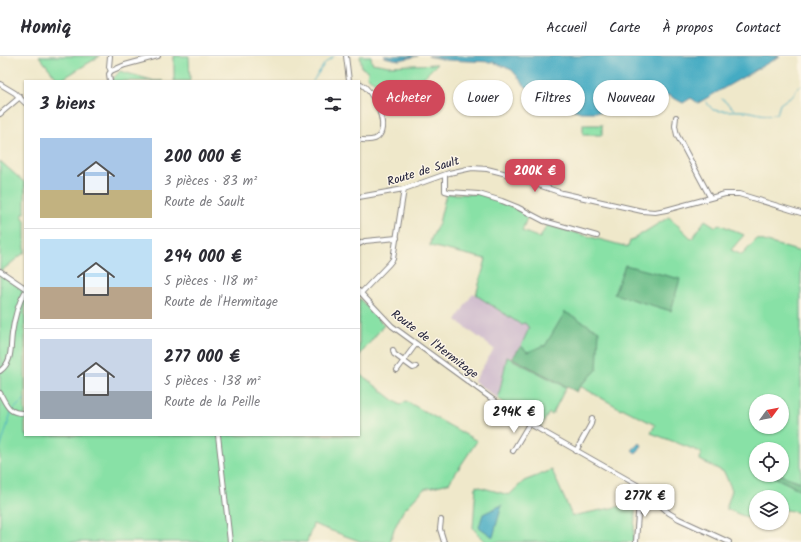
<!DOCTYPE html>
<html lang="fr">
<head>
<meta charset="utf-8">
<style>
  :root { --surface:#fff; --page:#f2f2f3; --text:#2b2b33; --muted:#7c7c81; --line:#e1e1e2; --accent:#d1495b }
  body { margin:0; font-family:Kalam,sans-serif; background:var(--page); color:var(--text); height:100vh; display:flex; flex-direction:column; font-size:15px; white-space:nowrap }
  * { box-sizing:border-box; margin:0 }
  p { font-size:13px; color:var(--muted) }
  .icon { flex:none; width:22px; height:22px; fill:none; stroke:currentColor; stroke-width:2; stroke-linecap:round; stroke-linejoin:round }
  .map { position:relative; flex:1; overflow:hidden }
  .sheet { position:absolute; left:24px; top:24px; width:336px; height:356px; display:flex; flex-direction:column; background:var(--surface); border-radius:0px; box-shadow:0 1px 3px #0004 }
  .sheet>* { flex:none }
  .guide { position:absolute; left:372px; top:24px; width:369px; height:36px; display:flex; gap:8px }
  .needle { width:26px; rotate:58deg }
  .buttons { position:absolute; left:749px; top:338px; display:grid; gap:8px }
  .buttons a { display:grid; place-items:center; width:40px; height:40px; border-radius:50%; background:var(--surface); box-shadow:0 1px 3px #0004; font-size:20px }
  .price { position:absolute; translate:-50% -34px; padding:0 9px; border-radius:8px; background:#fff; color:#222; font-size:13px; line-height:26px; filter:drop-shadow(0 1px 2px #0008) }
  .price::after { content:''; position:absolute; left:50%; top:24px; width:12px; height:9px; margin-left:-6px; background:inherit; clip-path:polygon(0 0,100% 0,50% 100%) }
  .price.current { background:var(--accent); color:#fff }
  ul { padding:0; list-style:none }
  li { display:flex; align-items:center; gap:12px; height:100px; padding:0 16px }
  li+li { border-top:1px solid var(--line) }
  li span { display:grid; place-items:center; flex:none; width:112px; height:80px; border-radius:0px; color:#555 }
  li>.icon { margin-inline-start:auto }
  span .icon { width:48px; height:48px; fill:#fffc; stroke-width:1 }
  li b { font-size:17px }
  h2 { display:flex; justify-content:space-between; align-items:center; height:48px; padding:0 16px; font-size:17px }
  .chip { padding:0 14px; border-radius:18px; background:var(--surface); box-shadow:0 1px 3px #0004; font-size:14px; line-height:36px }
  .chip.current { background:var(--accent); color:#fff }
  header { display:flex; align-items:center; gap:24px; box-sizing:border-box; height:56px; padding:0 20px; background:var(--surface); border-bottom:1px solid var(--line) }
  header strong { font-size:19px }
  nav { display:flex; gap:22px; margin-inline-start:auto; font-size:14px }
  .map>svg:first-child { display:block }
</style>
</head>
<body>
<header>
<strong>Homiq</strong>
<nav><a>Accueil</a><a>Carte</a><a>À propos</a><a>Contact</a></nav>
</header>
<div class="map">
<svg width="801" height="486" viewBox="0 0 801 486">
  <rect width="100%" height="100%" fill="#fcf5e5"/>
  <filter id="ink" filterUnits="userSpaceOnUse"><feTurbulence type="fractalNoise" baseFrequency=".025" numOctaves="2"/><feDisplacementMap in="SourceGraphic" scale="8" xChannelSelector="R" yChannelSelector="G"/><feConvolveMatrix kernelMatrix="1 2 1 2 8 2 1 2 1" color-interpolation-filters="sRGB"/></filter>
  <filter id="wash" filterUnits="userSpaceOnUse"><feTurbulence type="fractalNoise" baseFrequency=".012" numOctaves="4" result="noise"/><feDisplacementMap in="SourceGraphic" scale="16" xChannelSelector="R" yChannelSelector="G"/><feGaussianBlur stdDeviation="0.9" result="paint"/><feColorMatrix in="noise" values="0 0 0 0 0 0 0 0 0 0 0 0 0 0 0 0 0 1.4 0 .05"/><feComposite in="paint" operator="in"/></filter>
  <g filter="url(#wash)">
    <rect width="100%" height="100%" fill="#efe8ca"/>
    <polygon fill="#d0bdce" points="473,237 520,268 525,266 529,272 521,290 512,302 507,301 498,343 474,325 494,293 456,264"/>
    <g fill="#88e1a6" stroke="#558270" fill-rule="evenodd">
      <polygon points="39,0 100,0 59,25"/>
      <polygon points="174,0 189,0 190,25 174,25"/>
      <polygon points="360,0 371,0 372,7 389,10 437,8 425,20 407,32 380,33 373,25 367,21 368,15 362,12"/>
      <polygon points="120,15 155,25 163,25 111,25"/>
      <rect x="583" y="69" width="19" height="10"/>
      <polygon points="0,105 25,127 25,157 22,159 25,165 25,196 0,216"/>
      <path d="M446,138H480L504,147L528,159L522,175L540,182L547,169L628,191L630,185L669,161L692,183L705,164L716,171L719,168L744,179L731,194L742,199L757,183L801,196V426L780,419H782V393H756V419H770L801,434V457L782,453V441H756V465L726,453L732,434L724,416L700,404L701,396L651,377L655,369L622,352L621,353L580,330L597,314L545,290H542L528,297L521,290L529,272L525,267L520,268L476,239L486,203L430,190L431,183L439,167ZM756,345H782V371H756Z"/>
      <polygon points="0,217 24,234 21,240 25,241 25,379 359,379 359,317 400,349 406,345 477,385 449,427 424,433 403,455 394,473 390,486 362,486 313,468 307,486 0,486"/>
      <polygon points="359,242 384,269 359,300"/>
      <polygon points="507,301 566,331 552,359 549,357 541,370 526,362 498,343"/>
      <polygon points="552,414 572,460 636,447 633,486 487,486 480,481 473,472 476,430 509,439 524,425"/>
    </g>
    <g fill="#6ebf8b" stroke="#487063">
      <polygon points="625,209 680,223 671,255 614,238"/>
      <polygon points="565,256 599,275 597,314 580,330 577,336 512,302 521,290 528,296 542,290 545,290"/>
      <polygon points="770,419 780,419 801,426 801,434"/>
    </g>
    <g fill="#44abc3" stroke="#33667f">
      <polygon points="384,0 418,0 399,4 384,1"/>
      <polygon points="428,0 780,0 698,47 691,42 683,47 668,39 652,47 619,56 581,56 541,44 525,30 512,14 493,6 446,4"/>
      <polygon points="639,387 640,387 642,389 638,396 635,397 632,394"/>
      <polygon points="502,449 493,481 479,471 483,458"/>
    </g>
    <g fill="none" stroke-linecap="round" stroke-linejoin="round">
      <g stroke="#44abc3" stroke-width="1">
        <polyline points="313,25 325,7 334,0"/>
        <polyline points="722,43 735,54"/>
        <path d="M706,46L713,54C723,56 732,54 742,55C756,55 760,61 777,58L780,48L794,38L798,31L801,30"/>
        <polyline points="14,353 25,343"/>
        <polyline points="0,393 11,357"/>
      </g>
    </g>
  </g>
  <g filter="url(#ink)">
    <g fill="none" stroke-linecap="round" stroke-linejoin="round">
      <g stroke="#888582" stroke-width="6">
        <g id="minor">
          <polyline points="346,0 349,25"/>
          <polyline points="111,15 125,9 158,0"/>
          <polyline points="110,25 109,18 111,15 109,11 110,0"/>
          <path d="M359,27C373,32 393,75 375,83C370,85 364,84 359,84"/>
          <polyline points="0,28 15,37 25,47"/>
          <polyline points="0,58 20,41"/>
          <polyline points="676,61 675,70 677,79 710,141"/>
          <polyline points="445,119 445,135 449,136 479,138 502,145 517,151 544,165 597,180"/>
          <polyline points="359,141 404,133 449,117 472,112 487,113 503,117 562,137 642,155 655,156 666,154 725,138 739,138 801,157"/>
          <polyline points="359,188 365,185 397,182"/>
          <polyline points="0,215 25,232"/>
          <polyline points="359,235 392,270 514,359 639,430 669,457 679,463 729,486"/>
          <polyline points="361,237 389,208 393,203 404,133"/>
          <polyline points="393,294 394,298 413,312 416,311"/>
          <polyline points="397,314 416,288"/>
          <path d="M0,315C13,305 10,293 12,278C14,263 17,249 25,236"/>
          <path d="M0,337C7,350 9,358 25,357"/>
          <polyline points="218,379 230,486"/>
          <polyline points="513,395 529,368"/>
          <polyline points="576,395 591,368 592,362"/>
          <polyline points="441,464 440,473 444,486"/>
          <polyline points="636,486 639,445 645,435"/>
        </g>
      </g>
      <use href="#minor" stroke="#fff" stroke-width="4"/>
    </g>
  </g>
  <g text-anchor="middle" stroke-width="3" stroke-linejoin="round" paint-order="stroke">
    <g font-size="12" fill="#22223b" stroke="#fcf5e5">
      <text transform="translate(423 115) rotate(-17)" y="4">Route de Sault</text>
      <text transform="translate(435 288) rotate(37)" y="4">Route de l'Hermitage</text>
    </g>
  </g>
</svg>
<div class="buttons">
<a><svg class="needle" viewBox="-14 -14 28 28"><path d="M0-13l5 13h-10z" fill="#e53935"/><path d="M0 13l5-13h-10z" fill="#7c7c81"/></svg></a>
<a><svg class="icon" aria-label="locate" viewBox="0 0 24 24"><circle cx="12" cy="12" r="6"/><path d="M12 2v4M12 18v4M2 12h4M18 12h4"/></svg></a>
<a><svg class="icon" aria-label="layers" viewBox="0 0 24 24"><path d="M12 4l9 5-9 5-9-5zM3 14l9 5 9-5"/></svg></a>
</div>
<b class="price current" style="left:535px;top:137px">200K €</b>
<b class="price" style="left:514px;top:378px">294K €</b>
<b class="price" style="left:645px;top:462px">277K €</b>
<div class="guide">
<a class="chip current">Acheter</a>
<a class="chip">Louer</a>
<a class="chip">Filtres</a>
<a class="chip">Nouveau</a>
</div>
<section class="sheet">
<h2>3 biens<svg class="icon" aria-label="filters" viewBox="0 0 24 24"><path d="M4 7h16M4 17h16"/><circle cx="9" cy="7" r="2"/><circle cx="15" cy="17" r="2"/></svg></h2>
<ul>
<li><span style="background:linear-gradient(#a9c7e8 65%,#c2b280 0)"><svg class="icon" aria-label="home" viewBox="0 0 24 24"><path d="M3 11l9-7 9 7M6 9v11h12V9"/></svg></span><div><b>200 000 €</b><p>3 pièces · 83 m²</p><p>Route de Sault</p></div></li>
<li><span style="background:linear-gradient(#bfe0f5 60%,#b9a48a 0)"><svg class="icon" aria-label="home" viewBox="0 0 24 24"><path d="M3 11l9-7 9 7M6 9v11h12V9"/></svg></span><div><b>294 000 €</b><p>5 pièces · 118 m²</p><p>Route de l'Hermitage</p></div></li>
<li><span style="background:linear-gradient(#c9d6e8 65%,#9aa5b1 0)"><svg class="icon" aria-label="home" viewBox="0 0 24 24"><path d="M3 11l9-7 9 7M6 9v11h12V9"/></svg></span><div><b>277 000 €</b><p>5 pièces · 138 m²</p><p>Route de la Peille</p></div></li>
</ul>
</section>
</div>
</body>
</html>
